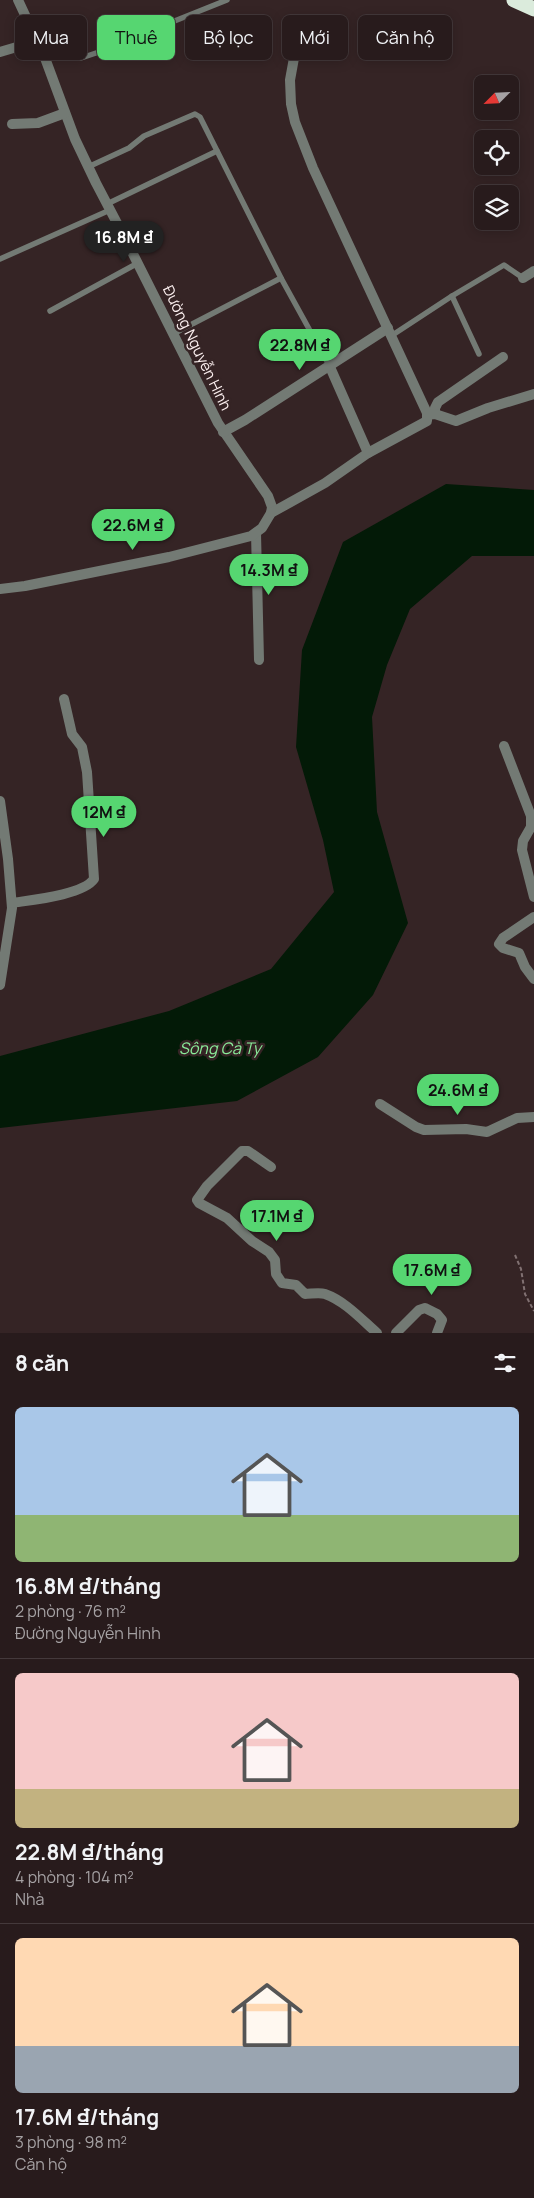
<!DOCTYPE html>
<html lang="vi">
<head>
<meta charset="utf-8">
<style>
  :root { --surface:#281b1c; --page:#342829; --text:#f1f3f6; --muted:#a5a1a3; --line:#44393b; --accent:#56d671 }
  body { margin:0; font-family:Manrope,sans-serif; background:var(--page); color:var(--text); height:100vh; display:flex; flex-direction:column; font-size:19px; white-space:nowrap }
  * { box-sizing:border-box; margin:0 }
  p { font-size:16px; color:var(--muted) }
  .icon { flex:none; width:28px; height:28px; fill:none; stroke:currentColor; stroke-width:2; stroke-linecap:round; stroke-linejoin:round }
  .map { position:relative; height:1333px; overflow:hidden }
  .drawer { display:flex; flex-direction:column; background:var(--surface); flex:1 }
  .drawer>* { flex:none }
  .top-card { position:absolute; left:15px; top:15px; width:505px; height:45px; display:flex; gap:10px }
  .needle { width:32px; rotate:246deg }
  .fabs { position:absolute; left:474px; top:75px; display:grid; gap:10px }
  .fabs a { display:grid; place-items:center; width:45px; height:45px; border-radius:8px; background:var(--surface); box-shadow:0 2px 12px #0003,0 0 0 1px var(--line); font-size:25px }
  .price { position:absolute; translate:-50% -42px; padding:0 11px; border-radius:18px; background:var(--accent); color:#111; font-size:16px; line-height:32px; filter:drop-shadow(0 1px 2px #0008) }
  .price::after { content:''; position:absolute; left:50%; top:30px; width:15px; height:11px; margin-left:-8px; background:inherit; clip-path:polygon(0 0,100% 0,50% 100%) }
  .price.on { background:#222; color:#fff }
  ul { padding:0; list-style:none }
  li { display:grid; align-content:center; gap:10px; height:265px; padding:0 15px }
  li+li { border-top:1px solid var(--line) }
  li span { display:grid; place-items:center; height:155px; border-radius:8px; color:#555 }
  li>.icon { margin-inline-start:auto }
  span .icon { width:90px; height:90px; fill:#fffc; stroke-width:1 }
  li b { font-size:21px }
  h2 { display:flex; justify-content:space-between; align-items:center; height:60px; padding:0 15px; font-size:21px }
  .tag { padding:0 18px; border-radius:8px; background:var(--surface); box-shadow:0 2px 12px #0003,0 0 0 1px var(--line); font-size:18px; line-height:45px }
  .tag.on { background:var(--accent); color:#111 }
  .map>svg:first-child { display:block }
</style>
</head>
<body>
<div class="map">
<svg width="534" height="1333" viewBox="0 0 534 1333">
  <rect width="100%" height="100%" fill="#352425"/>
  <polygon fill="#031a07" points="446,484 534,490 534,556 472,556 410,609 387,665 372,717 377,812 408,923 373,995 318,1057 237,1101 0,1128 0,1056 169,1011 271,969 334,892 323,840 296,747 302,650 343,542"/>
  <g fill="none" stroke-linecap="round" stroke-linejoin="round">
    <polyline stroke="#817172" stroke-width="2" stroke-dasharray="4 2.5" stroke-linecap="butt" points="515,1255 521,1269 525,1294 534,1311"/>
    <g stroke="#737a74" stroke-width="5.5">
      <polyline points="44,56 64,54 81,58 105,50 145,47 155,39 160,29 172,22 227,0"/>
      <polyline points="88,167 129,148 144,136 195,114 200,117 281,278 330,367"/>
      <polyline points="107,204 217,151"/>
      <polyline points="0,259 110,210"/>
      <polyline points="452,296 479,354"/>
      <polyline points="50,311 138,263"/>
      <polyline points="173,334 281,278"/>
      <polyline points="391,336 452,296 504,265 523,278"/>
    </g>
    <g stroke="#737a74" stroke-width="10">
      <polyline points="18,0 45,58 75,139 96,183 129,246 218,423 268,496 272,507 271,513"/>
      <polyline points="0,52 37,41"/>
      <polyline points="12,124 38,123 65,113"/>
      <polyline points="523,278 534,271"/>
      <polyline points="330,367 368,453"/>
      <polyline points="435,414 435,408 438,402 503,357"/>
      <polyline points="427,415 435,414 456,421 488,408 534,394"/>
      <polyline points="223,432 245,420 388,328"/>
      <polyline points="256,533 259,660"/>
      <polyline points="0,589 25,586 169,557 251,536 262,528 271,513 325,483 368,453 427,421 427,413 313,168 295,122 291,104 290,80 294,58 308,42"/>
      <polyline points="504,746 531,816 531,827 523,841 522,850 534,897"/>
      <polyline points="0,801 8,859 12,908 0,985"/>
      <path d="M12,903C31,900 83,895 94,879L87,772L82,747L72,734L64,699"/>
      <polyline points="534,917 503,938 499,944 503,948 519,953 525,967 534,979"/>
      <polyline points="380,1104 416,1127 424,1130 466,1129 487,1132 517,1118 534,1117"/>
      <path d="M271,1167L248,1151H242L207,1186L197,1200L199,1203L227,1218L252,1241L269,1252L275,1260L276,1274L282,1283L296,1285L305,1294C311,1294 319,1292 325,1294C345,1301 362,1320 377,1333"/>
      <polyline points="396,1333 419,1310 425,1308 437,1314 442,1320 437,1333"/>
    </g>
    <polyline stroke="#dbebdc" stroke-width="15" points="514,0 534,9"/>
  </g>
  <g text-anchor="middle" stroke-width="5" stroke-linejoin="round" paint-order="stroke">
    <g font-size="15" fill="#fdf1f1" stroke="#352425">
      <text transform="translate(197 348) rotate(64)" y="5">Đường Nguyễn Hinh</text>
    </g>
    <g font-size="16" font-style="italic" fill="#8aec99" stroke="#352425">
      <text x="220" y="1054">Sông Cà Ty</text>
    </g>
  </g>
</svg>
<div class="fabs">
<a><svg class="needle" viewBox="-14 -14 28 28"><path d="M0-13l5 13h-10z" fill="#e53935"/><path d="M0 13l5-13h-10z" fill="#a5a1a3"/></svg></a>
<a><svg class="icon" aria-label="locate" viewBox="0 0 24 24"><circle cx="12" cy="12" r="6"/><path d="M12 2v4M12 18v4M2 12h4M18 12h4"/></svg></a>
<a><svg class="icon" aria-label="layers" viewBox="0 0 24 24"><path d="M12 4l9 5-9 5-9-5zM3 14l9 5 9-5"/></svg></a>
</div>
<b class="price on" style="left:124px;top:263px">16.8M ₫</b>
<b class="price" style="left:300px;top:371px">22.8M ₫</b>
<b class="price" style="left:133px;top:551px">22.6M ₫</b>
<b class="price" style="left:269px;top:596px">14.3M ₫</b>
<b class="price" style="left:104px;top:838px">12M ₫</b>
<b class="price" style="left:458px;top:1116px">24.6M ₫</b>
<b class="price" style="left:277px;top:1242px">17.1M ₫</b>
<b class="price" style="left:432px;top:1296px">17.6M ₫</b>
<div class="top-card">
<a class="tag">Mua</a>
<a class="tag on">Thuê</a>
<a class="tag">Bộ lọc</a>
<a class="tag">Mới</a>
<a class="tag">Căn hộ</a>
</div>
</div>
<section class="drawer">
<h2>8 căn<svg class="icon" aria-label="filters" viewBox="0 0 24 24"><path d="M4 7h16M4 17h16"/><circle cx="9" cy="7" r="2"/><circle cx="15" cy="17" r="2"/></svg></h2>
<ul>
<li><span style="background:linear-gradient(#a9c7e8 70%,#8fb573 0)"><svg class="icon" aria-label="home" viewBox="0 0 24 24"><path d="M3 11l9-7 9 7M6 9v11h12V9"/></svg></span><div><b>16.8M ₫/tháng</b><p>2 phòng · 76 m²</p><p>Đường Nguyễn Hinh</p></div></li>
<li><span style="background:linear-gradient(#f6c9c9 75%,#c2b280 0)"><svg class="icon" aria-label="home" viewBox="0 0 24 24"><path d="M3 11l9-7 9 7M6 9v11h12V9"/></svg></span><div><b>22.8M ₫/tháng</b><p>4 phòng · 104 m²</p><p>Nhà</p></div></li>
<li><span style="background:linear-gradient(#ffd9b3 70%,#9aa5b1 0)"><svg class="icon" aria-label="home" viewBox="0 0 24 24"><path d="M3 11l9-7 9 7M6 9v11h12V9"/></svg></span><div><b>17.6M ₫/tháng</b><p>3 phòng · 98 m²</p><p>Căn hộ</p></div></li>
</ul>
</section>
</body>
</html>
